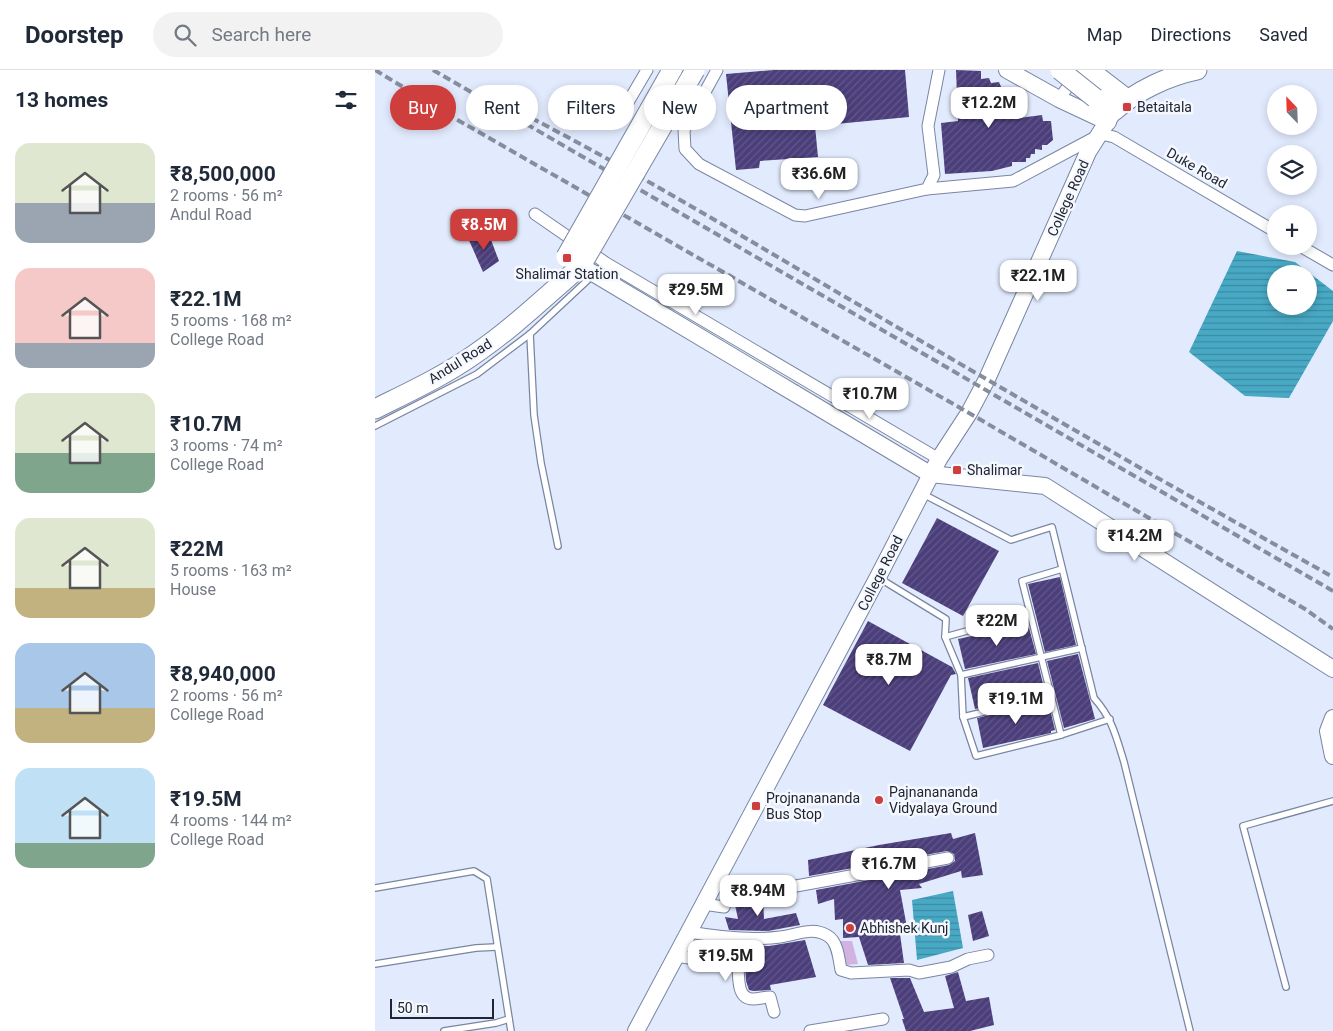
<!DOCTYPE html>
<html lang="en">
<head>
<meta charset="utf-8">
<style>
  :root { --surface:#fff; --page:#f2f2f3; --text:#1f2937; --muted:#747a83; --line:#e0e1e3; --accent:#cd3e3d }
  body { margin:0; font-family:Roboto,sans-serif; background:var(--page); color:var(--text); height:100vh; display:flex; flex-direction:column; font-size:19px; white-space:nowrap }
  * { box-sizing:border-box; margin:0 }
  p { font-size:16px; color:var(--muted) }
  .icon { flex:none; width:28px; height:28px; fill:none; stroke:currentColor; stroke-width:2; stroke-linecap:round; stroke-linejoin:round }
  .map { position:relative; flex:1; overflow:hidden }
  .panel { display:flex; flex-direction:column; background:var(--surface); width:375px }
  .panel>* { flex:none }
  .top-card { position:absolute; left:15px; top:15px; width:475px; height:45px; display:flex; gap:10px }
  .needle { width:32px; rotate:337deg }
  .tools { position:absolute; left:892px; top:15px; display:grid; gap:10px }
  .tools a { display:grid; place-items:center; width:50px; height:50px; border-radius:50%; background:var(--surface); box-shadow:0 2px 8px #0003; font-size:25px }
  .scale { position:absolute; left:15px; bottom:12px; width:104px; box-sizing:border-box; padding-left:5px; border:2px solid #202531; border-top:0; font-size:14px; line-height:18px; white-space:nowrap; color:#202531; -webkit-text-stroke:4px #f5f8fe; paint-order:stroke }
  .price { position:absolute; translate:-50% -42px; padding:0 11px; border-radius:10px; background:#fff; color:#222; font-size:16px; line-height:32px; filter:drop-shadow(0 1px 2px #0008) }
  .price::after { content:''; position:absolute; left:50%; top:30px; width:15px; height:11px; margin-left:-8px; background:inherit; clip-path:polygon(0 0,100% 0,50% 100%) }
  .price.selected { background:var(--accent); color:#fff }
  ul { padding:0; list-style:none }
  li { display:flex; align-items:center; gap:15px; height:125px; padding:0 15px }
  li span { display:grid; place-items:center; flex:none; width:140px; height:100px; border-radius:15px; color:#555 }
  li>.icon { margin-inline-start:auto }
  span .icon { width:60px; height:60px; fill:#fffc; stroke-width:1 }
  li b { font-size:21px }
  h2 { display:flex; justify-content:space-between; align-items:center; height:60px; padding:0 15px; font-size:21px }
  .chip { padding:0 18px; border-radius:22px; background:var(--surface); box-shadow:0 2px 8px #0003; font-size:18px; line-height:45px }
  .chip.selected { background:var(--accent); color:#fff }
  header { display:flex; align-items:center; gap:30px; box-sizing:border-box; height:70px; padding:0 25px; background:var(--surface); border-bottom:1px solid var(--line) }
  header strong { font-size:24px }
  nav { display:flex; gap:28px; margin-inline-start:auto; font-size:18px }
  .search { width:350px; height:45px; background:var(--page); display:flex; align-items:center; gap:12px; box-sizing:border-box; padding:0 18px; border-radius:28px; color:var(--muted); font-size:19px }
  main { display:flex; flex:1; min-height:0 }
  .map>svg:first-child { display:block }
</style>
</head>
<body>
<header>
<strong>Doorstep</strong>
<div class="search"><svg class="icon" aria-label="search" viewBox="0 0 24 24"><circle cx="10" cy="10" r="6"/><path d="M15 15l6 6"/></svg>Search here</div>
<nav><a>Map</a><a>Directions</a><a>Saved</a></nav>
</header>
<main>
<section class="panel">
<h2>13 homes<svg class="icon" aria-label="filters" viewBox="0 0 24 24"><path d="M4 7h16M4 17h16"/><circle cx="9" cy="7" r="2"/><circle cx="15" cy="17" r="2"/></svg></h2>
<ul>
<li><span style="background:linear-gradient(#dfe7d0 60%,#9aa5b1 0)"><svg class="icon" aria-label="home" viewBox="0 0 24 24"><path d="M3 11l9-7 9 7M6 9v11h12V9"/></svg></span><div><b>₹8,500,000</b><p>2 rooms · 56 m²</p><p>Andul Road</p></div></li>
<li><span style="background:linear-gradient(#f6c9c9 75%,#9aa5b1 0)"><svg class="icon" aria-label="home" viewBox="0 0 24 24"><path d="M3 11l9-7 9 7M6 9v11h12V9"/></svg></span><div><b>₹22.1M</b><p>5 rooms · 168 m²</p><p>College Road</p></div></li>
<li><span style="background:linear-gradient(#dfe7d0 60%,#7fa58c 0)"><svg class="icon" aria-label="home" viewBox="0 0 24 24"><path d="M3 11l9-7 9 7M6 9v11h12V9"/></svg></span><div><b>₹10.7M</b><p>3 rooms · 74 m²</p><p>College Road</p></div></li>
<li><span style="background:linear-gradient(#dfe7d0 70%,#c2b280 0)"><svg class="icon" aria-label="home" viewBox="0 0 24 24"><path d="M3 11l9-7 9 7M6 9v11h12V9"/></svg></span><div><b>₹22M</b><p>5 rooms · 163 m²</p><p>House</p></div></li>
<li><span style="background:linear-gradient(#a9c7e8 65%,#c2b280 0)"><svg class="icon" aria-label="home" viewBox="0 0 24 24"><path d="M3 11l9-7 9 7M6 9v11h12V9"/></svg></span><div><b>₹8,940,000</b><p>2 rooms · 56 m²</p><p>College Road</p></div></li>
<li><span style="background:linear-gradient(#bfe0f5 75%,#7fa58c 0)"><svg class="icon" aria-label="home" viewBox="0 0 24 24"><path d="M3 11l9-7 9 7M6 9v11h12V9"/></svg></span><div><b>₹19.5M</b><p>4 rooms · 144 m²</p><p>College Road</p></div></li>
</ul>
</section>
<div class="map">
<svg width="958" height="961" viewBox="0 0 958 961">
  <defs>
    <pattern id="water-rules" width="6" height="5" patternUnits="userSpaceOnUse" patternTransform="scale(1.25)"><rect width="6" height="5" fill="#48a9c5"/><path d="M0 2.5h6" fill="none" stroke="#3c89a1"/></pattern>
    <pattern id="building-hatch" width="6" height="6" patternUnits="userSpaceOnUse" patternTransform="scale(1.25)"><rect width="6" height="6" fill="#4b3e7b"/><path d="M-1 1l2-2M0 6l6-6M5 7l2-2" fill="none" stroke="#625889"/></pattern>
  </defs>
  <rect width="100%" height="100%" fill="#e2ebfe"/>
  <polygon fill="#d1b2e0" points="464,871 477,871 483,894 471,895"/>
  <g fill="url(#water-rules)" fill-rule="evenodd">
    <path d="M862,181L920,192L958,221V251L914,328L870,326L814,282ZM901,204H934V236H901Z"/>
    <polygon points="578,821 588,878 542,890 537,830"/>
  </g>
  <g fill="url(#building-hatch)">
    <polygon points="399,0 530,0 534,47 440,56 443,87 385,91 384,98 361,100 351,4"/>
    <polygon points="581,0 606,1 606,9 614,8 616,13 624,12 627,19 632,19 633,24 638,24 638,31 642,31 644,48 667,45 668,51 676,51 678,70 672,75 667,75 667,80 660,79 660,84 656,84 655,88 651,88 651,92 637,92 637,96 617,101 570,104 566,53 583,51"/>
    <polygon points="113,162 124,191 108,202 93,168"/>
    <polygon points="562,448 624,481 588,546 527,513"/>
    <polygon points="685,507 701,575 670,582 653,514"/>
    <polygon points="493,551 577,597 581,604 576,605 535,681 448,635"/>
    <polygon points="653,554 661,584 590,599 583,569"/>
    <polygon points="703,584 720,649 689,658 672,591"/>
    <polygon points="663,593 670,622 600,639 593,608"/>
    <polygon points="673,631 680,660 676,661 676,663 608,678 602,648"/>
    <polygon points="576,763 578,769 600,763 608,805 587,808 586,801 544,814 547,818 525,820 533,863 525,864 529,893 493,895 484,867 468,868 468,849 460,850 459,829 443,834 441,820 574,795 580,791 579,784 572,781 434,806 433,790 504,775"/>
    <polygon points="360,828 388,828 389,849 421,843 425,855 393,861 354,860 350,847 363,849 359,830"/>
    <polygon points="607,841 614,866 598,871 593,845"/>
    <polygon points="430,870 441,907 395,915 396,920 378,921 374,920 371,911 370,896 367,891 372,880 361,882 359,875 394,876"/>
    <polygon points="583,902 591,931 614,927 619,955 595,961 531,961 527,949 529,949 515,908 535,908 549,942 579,938 570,906"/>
  </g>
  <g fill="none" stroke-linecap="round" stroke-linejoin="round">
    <g stroke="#7985a2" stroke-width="8">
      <g id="lane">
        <polyline points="155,264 159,345 166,393 183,476"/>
        <polyline points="0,356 102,304 155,264 231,193"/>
        <path d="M548,424L636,470L677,457L719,628C737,648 741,666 749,692L815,961"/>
        <polyline points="504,508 571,549 570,567 586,605 588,647 601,686 686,665 735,649"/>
        <polyline points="570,567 654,544"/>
        <polyline points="586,605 707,578"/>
        <polyline points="588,647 675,626"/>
        <polyline points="686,665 647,511 687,499"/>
        <polyline points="0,818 99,801 112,809 136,961"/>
        <polyline points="0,894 101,878 121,877"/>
        <polyline points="911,917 868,756 958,731"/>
        <polyline points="69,961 121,953 134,949"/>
      </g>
    </g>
    <g stroke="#7985a2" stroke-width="13">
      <g id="street">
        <polyline points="342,0 309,60 310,79 324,94 420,145 430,146 552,119 559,105 553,56 564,0"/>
        <polyline points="684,29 705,0"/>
        <polyline points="252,34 272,0"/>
        <polyline points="552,119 638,111 726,64 739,67 901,162"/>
        <polyline points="160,144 231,193 564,389"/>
        <polyline points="925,176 958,195"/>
        <polyline points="328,834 349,837 355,820 394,821 573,788"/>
        <path d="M314,862C343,867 375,871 405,867C422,865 437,856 453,866C463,872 464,890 466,900L476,903L534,900L544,903L576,897L593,889L613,885"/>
        <path d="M301,886L358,895L363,897C364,909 362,929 378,929C384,929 389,927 395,927L399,942"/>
        <polyline points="435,961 508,949"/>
      </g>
    </g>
    <g stroke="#7985a2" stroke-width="18">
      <g id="secondary">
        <polyline points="632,0 684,29 733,52"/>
        <polyline points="419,323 555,404 670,416 958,599"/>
        <polyline points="958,648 953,661 958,686"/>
        <polyline points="261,961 503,507 564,389 594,343 612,309 713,82 739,41"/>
      </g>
    </g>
    <g stroke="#7985a2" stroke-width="21">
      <g id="primary">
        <polyline points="714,0 752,29"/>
        <path d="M720,28L739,41C761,21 793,6 822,0"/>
        <path d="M0,339C34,322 69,306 100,284C138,258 171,226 206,196"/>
      </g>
    </g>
    <use href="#lane" stroke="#fff" stroke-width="5.5"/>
    <use href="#street" stroke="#fff" stroke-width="11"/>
    <use href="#secondary" stroke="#fff" stroke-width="16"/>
    <use href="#primary" stroke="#fff" stroke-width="19"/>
    <g stroke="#868d9d" stroke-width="4" stroke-dasharray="8 4" stroke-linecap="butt">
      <polyline points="0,0 81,49 594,343 930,539 958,559"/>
      <polyline points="58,0 958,521"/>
      <path d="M135,37C249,95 357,160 467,225C630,320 793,415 958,507"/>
    </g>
    <g stroke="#7985a2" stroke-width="18" stroke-linecap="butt">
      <polyline id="secondary-bridge" points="206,196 419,323"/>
    </g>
    <g stroke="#7985a2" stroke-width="21" stroke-linecap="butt">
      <g id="primary-bridge">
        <polyline points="685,0 720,28"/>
        <polyline points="191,187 297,0"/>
        <polyline points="206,196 320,0"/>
      </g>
    </g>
    <use href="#secondary-bridge" stroke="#fff" stroke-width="16"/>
    <use href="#primary-bridge" stroke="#fff" stroke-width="19"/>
  </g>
  <g fill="#cd3e3d" stroke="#f5f8fe" stroke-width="2">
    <rect x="747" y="32" width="10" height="10" rx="2.5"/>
    <rect x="187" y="183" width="10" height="10" rx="2.5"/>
    <rect x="577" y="395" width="10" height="10" rx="2.5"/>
    <circle cx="504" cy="730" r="5"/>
    <rect x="376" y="731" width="10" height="10" rx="2.5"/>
    <circle cx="475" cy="858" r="5"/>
  </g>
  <g text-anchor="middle" stroke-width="5" stroke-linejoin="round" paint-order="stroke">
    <g font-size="14" fill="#202531" stroke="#f5f8fe" text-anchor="start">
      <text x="762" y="42">Betaitala</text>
      <text x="192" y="209" text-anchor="middle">Shalimar Station</text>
      <text x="592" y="405">Shalimar</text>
      <text x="514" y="727">Pajnanananda<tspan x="514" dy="16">Vidyalaya Ground</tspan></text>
      <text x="391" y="733">Projnanananda<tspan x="391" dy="16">Bus Stop</tspan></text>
      <text x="485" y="863">Abhishek Kunj</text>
    </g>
    <g font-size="14" fill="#202531" stroke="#f5f8fe">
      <text transform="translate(822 98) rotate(30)" y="5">Duke Road</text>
      <text transform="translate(693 128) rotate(-66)" y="5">College Road</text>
      <text transform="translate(85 291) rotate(-32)" y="5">Andul Road</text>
      <text transform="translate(505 503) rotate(-63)" y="5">College Road</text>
    </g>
  </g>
</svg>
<div class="tools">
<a><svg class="needle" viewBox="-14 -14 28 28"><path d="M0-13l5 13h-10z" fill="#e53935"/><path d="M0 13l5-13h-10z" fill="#747a83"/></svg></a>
<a><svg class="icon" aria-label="layers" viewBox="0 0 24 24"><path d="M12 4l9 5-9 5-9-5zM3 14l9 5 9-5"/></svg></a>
<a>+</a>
<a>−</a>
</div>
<div class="scale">50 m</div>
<b class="price" style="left:614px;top:59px">₹12.2M</b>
<b class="price" style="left:444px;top:130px">₹36.6M</b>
<b class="price selected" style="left:109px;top:181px">₹8.5M</b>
<b class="price" style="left:663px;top:232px">₹22.1M</b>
<b class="price" style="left:321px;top:246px">₹29.5M</b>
<b class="price" style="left:495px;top:350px">₹10.7M</b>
<b class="price" style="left:760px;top:492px">₹14.2M</b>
<b class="price" style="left:622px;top:577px">₹22M</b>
<b class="price" style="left:514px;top:616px">₹8.7M</b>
<b class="price" style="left:641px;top:655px">₹19.1M</b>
<b class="price" style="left:514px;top:820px">₹16.7M</b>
<b class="price" style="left:383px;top:847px">₹8.94M</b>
<b class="price" style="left:351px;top:912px">₹19.5M</b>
<div class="top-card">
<a class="chip selected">Buy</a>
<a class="chip">Rent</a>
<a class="chip">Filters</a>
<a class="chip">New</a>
<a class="chip">Apartment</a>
</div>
</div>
</main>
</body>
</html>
